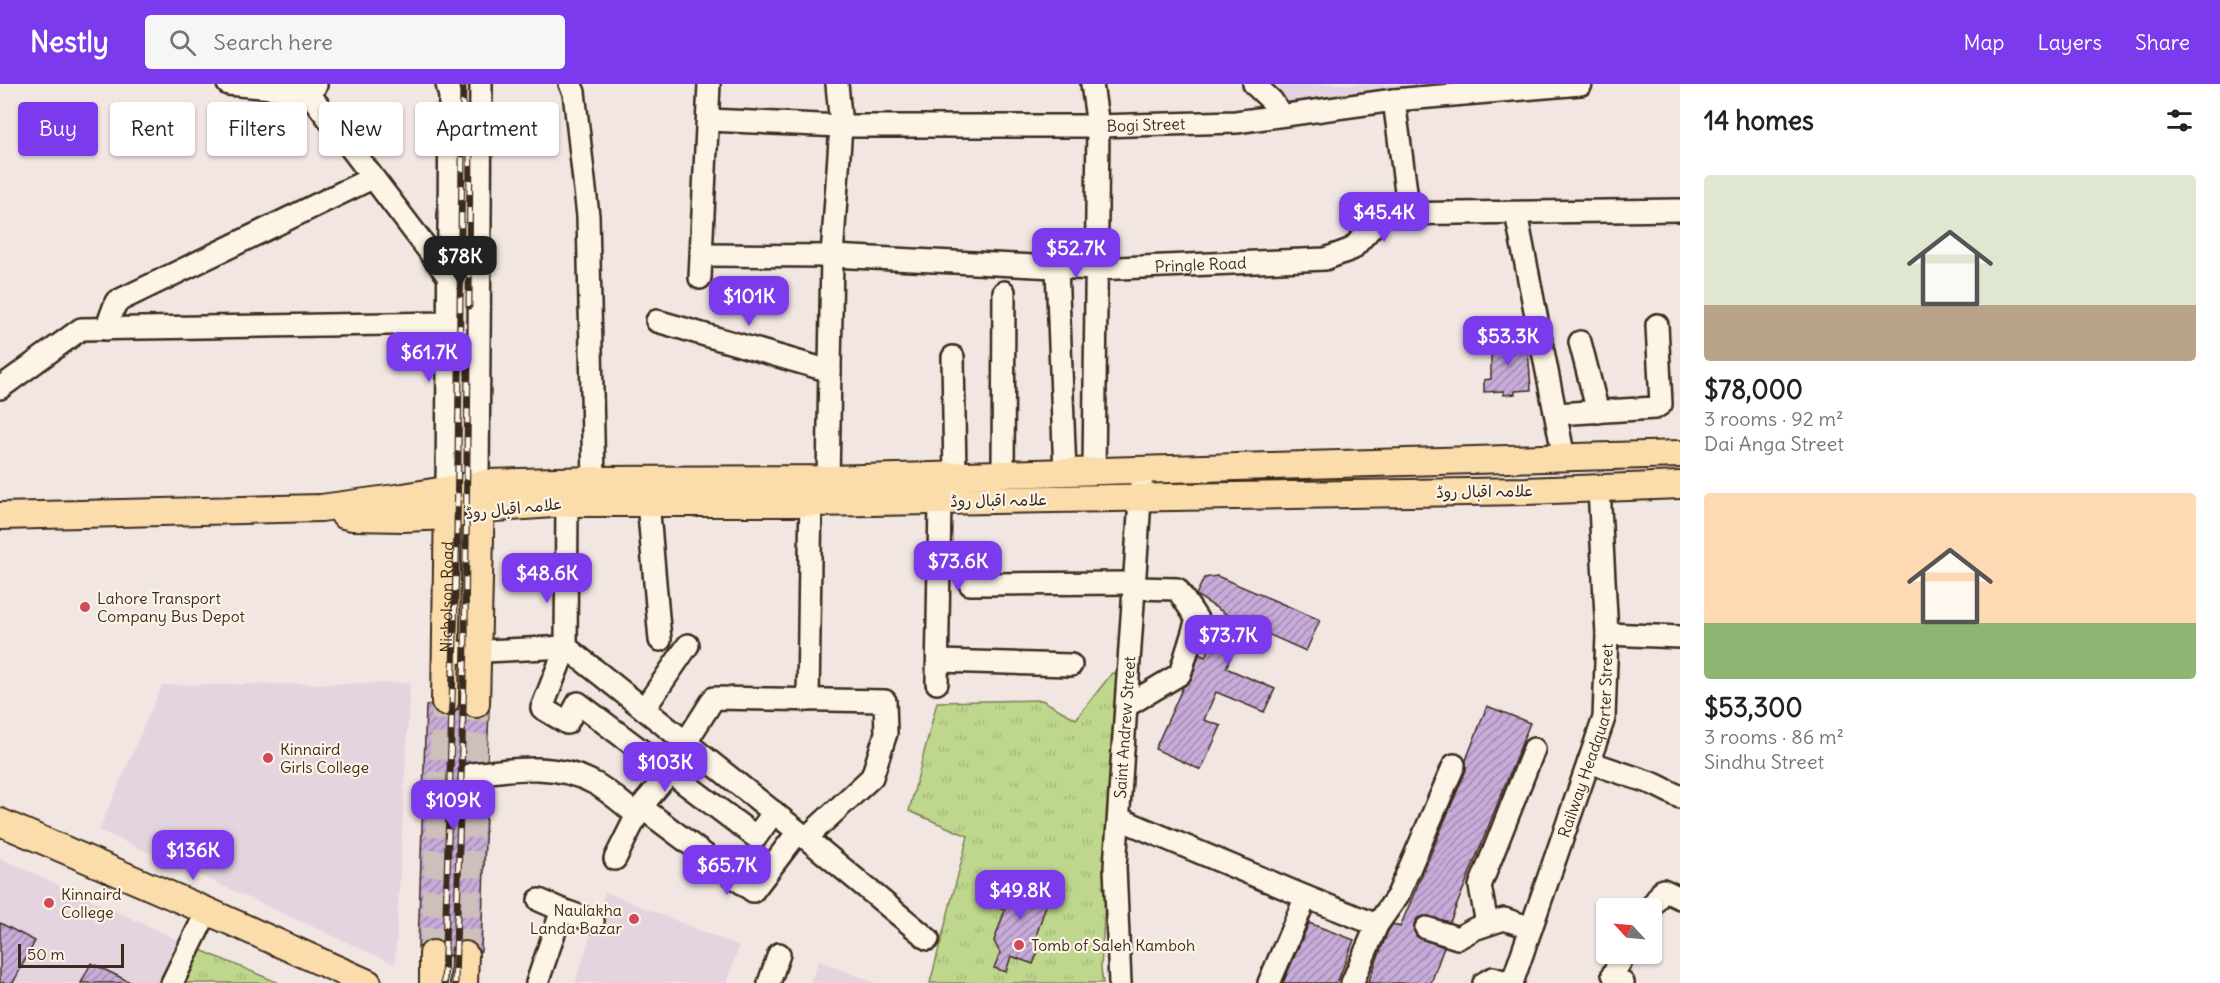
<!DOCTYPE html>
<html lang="en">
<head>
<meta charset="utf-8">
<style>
  :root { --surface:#fff; --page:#f6f6f6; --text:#222; --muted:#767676; --accent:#7c3aed }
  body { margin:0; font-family:Delius,"Playpen Sans Arabic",sans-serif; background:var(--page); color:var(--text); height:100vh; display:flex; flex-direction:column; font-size:22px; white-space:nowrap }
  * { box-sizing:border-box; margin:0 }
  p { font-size:20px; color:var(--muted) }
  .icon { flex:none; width:33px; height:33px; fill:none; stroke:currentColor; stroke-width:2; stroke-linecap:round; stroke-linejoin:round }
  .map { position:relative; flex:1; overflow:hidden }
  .panel { display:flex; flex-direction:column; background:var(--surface); width:540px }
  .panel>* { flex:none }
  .guide { position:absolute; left:18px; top:18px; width:570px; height:54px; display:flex; gap:12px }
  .needle { width:39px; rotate:296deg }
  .fabs { position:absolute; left:1596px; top:814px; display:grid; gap:12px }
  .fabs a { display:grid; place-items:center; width:66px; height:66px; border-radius:6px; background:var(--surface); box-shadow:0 2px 4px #0004; font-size:30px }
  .scale { position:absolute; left:18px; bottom:15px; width:106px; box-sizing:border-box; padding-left:6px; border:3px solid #3b2a1e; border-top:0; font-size:16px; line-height:21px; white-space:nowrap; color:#3b2a1e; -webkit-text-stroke:4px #fcf5e5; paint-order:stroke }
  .price { position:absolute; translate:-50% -51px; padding:0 14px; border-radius:12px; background:var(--accent); color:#fff; font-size:20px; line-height:39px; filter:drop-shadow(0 2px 3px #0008) }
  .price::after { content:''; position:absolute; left:50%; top:36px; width:18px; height:14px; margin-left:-9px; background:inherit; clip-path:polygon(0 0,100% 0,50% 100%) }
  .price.selected { background:#222; color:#fff }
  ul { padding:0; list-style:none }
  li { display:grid; align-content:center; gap:12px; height:318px; padding:0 24px }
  li span { display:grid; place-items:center; height:186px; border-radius:6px; color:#555 }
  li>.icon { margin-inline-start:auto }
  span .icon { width:108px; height:108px; fill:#fffc; stroke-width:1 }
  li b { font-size:26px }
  h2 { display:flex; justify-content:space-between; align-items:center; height:72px; padding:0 24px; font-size:26px }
  .tag { padding:0 21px; border-radius:6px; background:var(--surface); box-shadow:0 2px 4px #0004; font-size:21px; line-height:54px }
  .tag.selected { background:var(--accent); color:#fff }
  header { display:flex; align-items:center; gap:36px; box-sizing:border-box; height:84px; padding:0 30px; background:var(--accent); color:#fff }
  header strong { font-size:28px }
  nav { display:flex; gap:33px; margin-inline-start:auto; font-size:21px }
  .search { width:420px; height:54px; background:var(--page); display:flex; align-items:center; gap:15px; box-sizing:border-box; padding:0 21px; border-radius:6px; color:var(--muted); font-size:22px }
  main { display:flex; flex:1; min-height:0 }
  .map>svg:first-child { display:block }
</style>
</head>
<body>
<header>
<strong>Nestly</strong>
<div class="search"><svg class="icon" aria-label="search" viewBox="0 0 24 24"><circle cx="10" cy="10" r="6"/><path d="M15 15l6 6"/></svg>Search here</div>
<nav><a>Map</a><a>Layers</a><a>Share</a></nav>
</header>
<main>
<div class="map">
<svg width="1680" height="899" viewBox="0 0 1680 899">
  <defs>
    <pattern id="grass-tufts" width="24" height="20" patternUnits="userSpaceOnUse" patternTransform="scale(1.5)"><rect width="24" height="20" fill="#bed78d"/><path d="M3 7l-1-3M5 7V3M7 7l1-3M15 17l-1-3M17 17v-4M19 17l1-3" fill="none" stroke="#a4b979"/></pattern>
    <pattern id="building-hatch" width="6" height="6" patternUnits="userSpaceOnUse" patternTransform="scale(1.5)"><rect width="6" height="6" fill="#c7abd8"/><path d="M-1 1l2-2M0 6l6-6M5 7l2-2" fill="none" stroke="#a38baf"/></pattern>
  </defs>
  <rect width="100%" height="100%" fill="#f1e6e2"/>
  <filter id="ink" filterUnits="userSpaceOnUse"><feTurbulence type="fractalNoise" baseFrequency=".0167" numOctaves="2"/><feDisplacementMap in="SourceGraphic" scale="12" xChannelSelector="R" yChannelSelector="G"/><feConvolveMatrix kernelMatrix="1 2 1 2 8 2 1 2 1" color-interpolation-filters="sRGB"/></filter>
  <g filter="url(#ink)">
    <g fill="#e4d4df">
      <polygon points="1252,0 1535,0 1270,29"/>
      <polygon points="410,599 395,880 99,746 162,601"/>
      <polygon points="0,774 198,865 181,899 0,899"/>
      <polygon points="605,808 739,862 727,899 575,899"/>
      <polygon points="819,877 876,899 810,899"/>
    </g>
    <g fill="url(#grass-tufts)" stroke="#7c8056" stroke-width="1.5">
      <polygon points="1112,589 1124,590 1107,783 1101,884 1103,899 930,899 968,752 909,727 937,618 1042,616 1076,635"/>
      <polygon points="198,865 279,899 181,899"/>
    </g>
    <g fill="url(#building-hatch)" stroke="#3b2a1e" stroke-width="1.5">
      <polygon points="1527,251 1531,306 1515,307 1515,310 1504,311 1504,307 1484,308 1484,296 1491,295 1491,267 1486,267 1486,253 1497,253 1498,261 1521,259 1521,252"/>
      <polygon points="1217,492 1320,536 1306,567 1245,540 1226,584 1275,605 1264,628 1216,608 1204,636 1221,642 1201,686 1155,665 1183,603 1192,594 1199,570 1205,573 1226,530 1196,511 1204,494"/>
      <polygon points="460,617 463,628 469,633 476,635 483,633 489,627 487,675 465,680 461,685 459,691 462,698 468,702 487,701 481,867 479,868 473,859 465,856 457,858 452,864 450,872 448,872 446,862 441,857 434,855 426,857 418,864 426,622 431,621 437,631 445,633 452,631 458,626"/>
      <polygon points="1487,622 1530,639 1450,838 1424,832 1418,834 1414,840 1414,847 1417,853 1444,863 1431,899 1368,899 1388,847 1393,840 1400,843 1466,686 1466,676"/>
      <polygon points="1007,790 1051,806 1035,855 1042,858 1033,880 1011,872 1006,888 994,884 1000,869 994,857 1005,826 995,823"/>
      <polygon points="0,839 35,857 13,899 0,899"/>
      <polygon points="1309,839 1354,856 1337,899 1283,899"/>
      <polygon points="91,879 132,899 81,899"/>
    </g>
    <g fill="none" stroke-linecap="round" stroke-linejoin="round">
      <g stroke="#cdc0bb" stroke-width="26" stroke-dasharray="26 13" stroke-linecap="butt">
        <polyline points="433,870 445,618"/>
        <polyline points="465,871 476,620"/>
      </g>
      <g stroke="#3b2a1e" stroke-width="26">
        <g id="minor">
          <polyline points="228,0 305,7 316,1"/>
          <polyline points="302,0 448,192"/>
          <polyline points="447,0 450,13 447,407"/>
          <polyline points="570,0 574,8 588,132 594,396"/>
          <polyline points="1092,0 1098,42 1094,387"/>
          <polyline points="1254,0 1272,17 1281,31"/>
          <polyline points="1394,16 1409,130"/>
          <path id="s1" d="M708,36L841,42H1098L1236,38L1394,16L1581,0"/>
          <polyline points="1516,129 1564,374"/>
          <path id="s2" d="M703,171L832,172L1096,185L1325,175L1352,165L1384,130L1680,126"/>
          <polyline points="1057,184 1065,389"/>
          <polyline points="700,194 709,0"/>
          <polyline points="657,237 830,287"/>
          <polyline points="106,245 116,218 372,94"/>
          <polyline points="1580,258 1598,328"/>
          <polyline points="953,273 955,391"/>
          <polyline points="0,304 81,245 449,239"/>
          <polyline points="1556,330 1655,324 1661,320 1657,241"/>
          <polyline points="1003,390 1004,208"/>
          <polyline points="828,395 832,172 841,42 837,0"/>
          <polyline points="481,400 478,393 481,0"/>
          <polyline points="648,418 660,556"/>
          <polyline points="567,419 566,563 542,624 567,639 578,619 756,753 774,728"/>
          <polyline points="970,500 1135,499"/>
          <polyline points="1607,550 1680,553"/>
          <polyline points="445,569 566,563 806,754 928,855"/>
          <polyline points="938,577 1071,581"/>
          <polyline points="937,599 940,417"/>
          <polyline points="808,616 811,404"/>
          <polyline points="1128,621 1180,590 1197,535 1177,505 1134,504"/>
          <polyline points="644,625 688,561"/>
          <polyline points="686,658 714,614 885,617 886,649 872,693 806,754"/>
          <polyline points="1589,678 1654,700 1680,713"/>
          <path d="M472,690C513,685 557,678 596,700C610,708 624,721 637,731"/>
          <polyline points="641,723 753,807 798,748"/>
          <polyline points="1120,735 1306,813 1377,841"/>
          <polyline points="615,775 641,723 670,688"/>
          <polyline points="539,816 562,826"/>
          <polyline points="1650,825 1663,806 1680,814"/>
          <polyline points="1487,840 1480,802 1534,665"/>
          <polyline points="1426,844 1458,854 1474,845 1504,835 1531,844"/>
          <polyline points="172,899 207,827"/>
          <polyline points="537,899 562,826 593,837"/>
          <polyline points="769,899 779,870"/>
          <path id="s3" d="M1120,899L1115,783L1142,387"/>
          <polyline points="1269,899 1306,813"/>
          <polyline points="1352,899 1377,841 1398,811 1454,681"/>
          <polyline points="1484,899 1493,894 1509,899"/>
          <path id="s4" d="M1512,899L1604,634L1607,550L1599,405"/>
          <polyline points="1623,899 1615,894 1613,890 1625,870"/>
        </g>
      </g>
      <g stroke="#3b2a1e" stroke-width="30">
        <g id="major">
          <polyline points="344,431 353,433 403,434 448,432 481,425 567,419 811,419 1526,407 1680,401"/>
          <polyline points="0,432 321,424 403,413 487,399 594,396 828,395 1680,370"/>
          <path id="s5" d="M445,618L448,414"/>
          <polyline points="476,620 481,410"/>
          <polyline points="0,738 207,827 368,899"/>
          <polyline points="433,899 433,870"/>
          <polyline points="464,899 465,871"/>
        </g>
      </g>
      <use href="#minor" stroke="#fcf5e5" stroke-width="21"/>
      <use href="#major" stroke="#fbddab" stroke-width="26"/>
      <g stroke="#3b2a1e" stroke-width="7">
        <g id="rail">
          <polyline points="469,222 470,48"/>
          <polyline points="444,899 457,446 463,0"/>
          <polyline points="455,899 465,559 468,273"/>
        </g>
      </g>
      <use href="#rail" stroke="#fcf5e5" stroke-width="4.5" stroke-dasharray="14" stroke-linecap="butt"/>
    </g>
  </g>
  <g fill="#d1495b" stroke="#fcf5e5" stroke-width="2">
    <circle cx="85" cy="523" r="6"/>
    <circle cx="268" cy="674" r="6"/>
    <circle cx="49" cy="819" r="6"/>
    <circle cx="634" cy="835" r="6"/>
    <circle cx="1019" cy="861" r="6"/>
  </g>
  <g text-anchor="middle" stroke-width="4.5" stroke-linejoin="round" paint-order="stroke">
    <g font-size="16" fill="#3b2a1e" stroke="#fcf5e5">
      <text dy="6" stroke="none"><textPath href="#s1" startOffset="438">Bogi Street</textPath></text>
      <text dy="6" stroke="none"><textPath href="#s2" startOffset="498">Pringle Road</textPath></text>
      <text transform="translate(1485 407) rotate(-1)" y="6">علامہ اقبال روڈ</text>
      <text transform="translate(999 416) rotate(-1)" y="6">علامہ اقبال روڈ</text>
      <text transform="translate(514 424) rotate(-6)" y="6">علامہ اقبال روڈ</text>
      <text dy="6" stroke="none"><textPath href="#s5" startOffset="105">Nicholson Road</textPath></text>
      <text dy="6" stroke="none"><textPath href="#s3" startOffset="256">Saint Andrew Street</textPath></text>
      <text dy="6" stroke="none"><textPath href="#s4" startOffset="255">Railway Headquarter Street</textPath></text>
    </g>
    <g font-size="16" fill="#3b2a1e" stroke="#fcf5e5" text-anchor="start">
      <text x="97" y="520">Lahore Transport<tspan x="97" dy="18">Company Bus Depot</tspan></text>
      <text x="280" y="671">Kinnaird<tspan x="280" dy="18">Girls College</tspan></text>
      <text x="61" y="816">Kinnaird<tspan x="61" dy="18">College</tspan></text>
      <text x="622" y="832" text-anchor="end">Naulakha<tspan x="622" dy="18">Landa Bazar</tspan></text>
      <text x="1031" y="867">Tomb of Saleh Kamboh</text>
    </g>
  </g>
</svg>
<div class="fabs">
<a><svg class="needle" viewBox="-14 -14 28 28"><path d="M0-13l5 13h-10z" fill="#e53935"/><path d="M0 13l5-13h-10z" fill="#767676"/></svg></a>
</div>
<div class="scale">50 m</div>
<b class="price" style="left:1384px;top:159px">$45.4K</b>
<b class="price" style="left:1076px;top:195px">$52.7K</b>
<b class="price selected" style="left:460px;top:203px">$78K</b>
<b class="price" style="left:749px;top:243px">$101K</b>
<b class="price" style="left:1508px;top:283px">$53.3K</b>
<b class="price" style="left:429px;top:299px">$61.7K</b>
<b class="price" style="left:958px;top:508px">$73.6K</b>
<b class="price" style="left:547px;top:520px">$48.6K</b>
<b class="price" style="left:1228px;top:582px">$73.7K</b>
<b class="price" style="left:665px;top:709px">$103K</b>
<b class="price" style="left:453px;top:747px">$109K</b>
<b class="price" style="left:193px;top:797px">$136K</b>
<b class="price" style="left:727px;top:812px">$65.7K</b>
<b class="price" style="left:1020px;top:837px">$49.8K</b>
<div class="guide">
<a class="tag selected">Buy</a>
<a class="tag">Rent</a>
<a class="tag">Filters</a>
<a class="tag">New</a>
<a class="tag">Apartment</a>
</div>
</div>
<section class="panel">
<h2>14 homes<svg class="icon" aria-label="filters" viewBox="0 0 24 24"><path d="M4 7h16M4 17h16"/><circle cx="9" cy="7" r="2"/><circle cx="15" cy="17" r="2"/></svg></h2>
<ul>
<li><span style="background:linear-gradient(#dfe7d0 70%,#b9a48a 0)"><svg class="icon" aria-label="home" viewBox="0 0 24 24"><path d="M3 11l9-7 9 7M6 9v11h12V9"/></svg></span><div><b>$78,000</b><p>3 rooms · 92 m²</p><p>Dai Anga Street</p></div></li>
<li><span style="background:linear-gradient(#ffd9b3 70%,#8fb573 0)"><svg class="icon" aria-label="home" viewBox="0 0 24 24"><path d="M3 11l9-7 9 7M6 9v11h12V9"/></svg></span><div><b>$53,300</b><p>3 rooms · 86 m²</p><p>Sindhu Street</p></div></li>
</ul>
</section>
</main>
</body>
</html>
